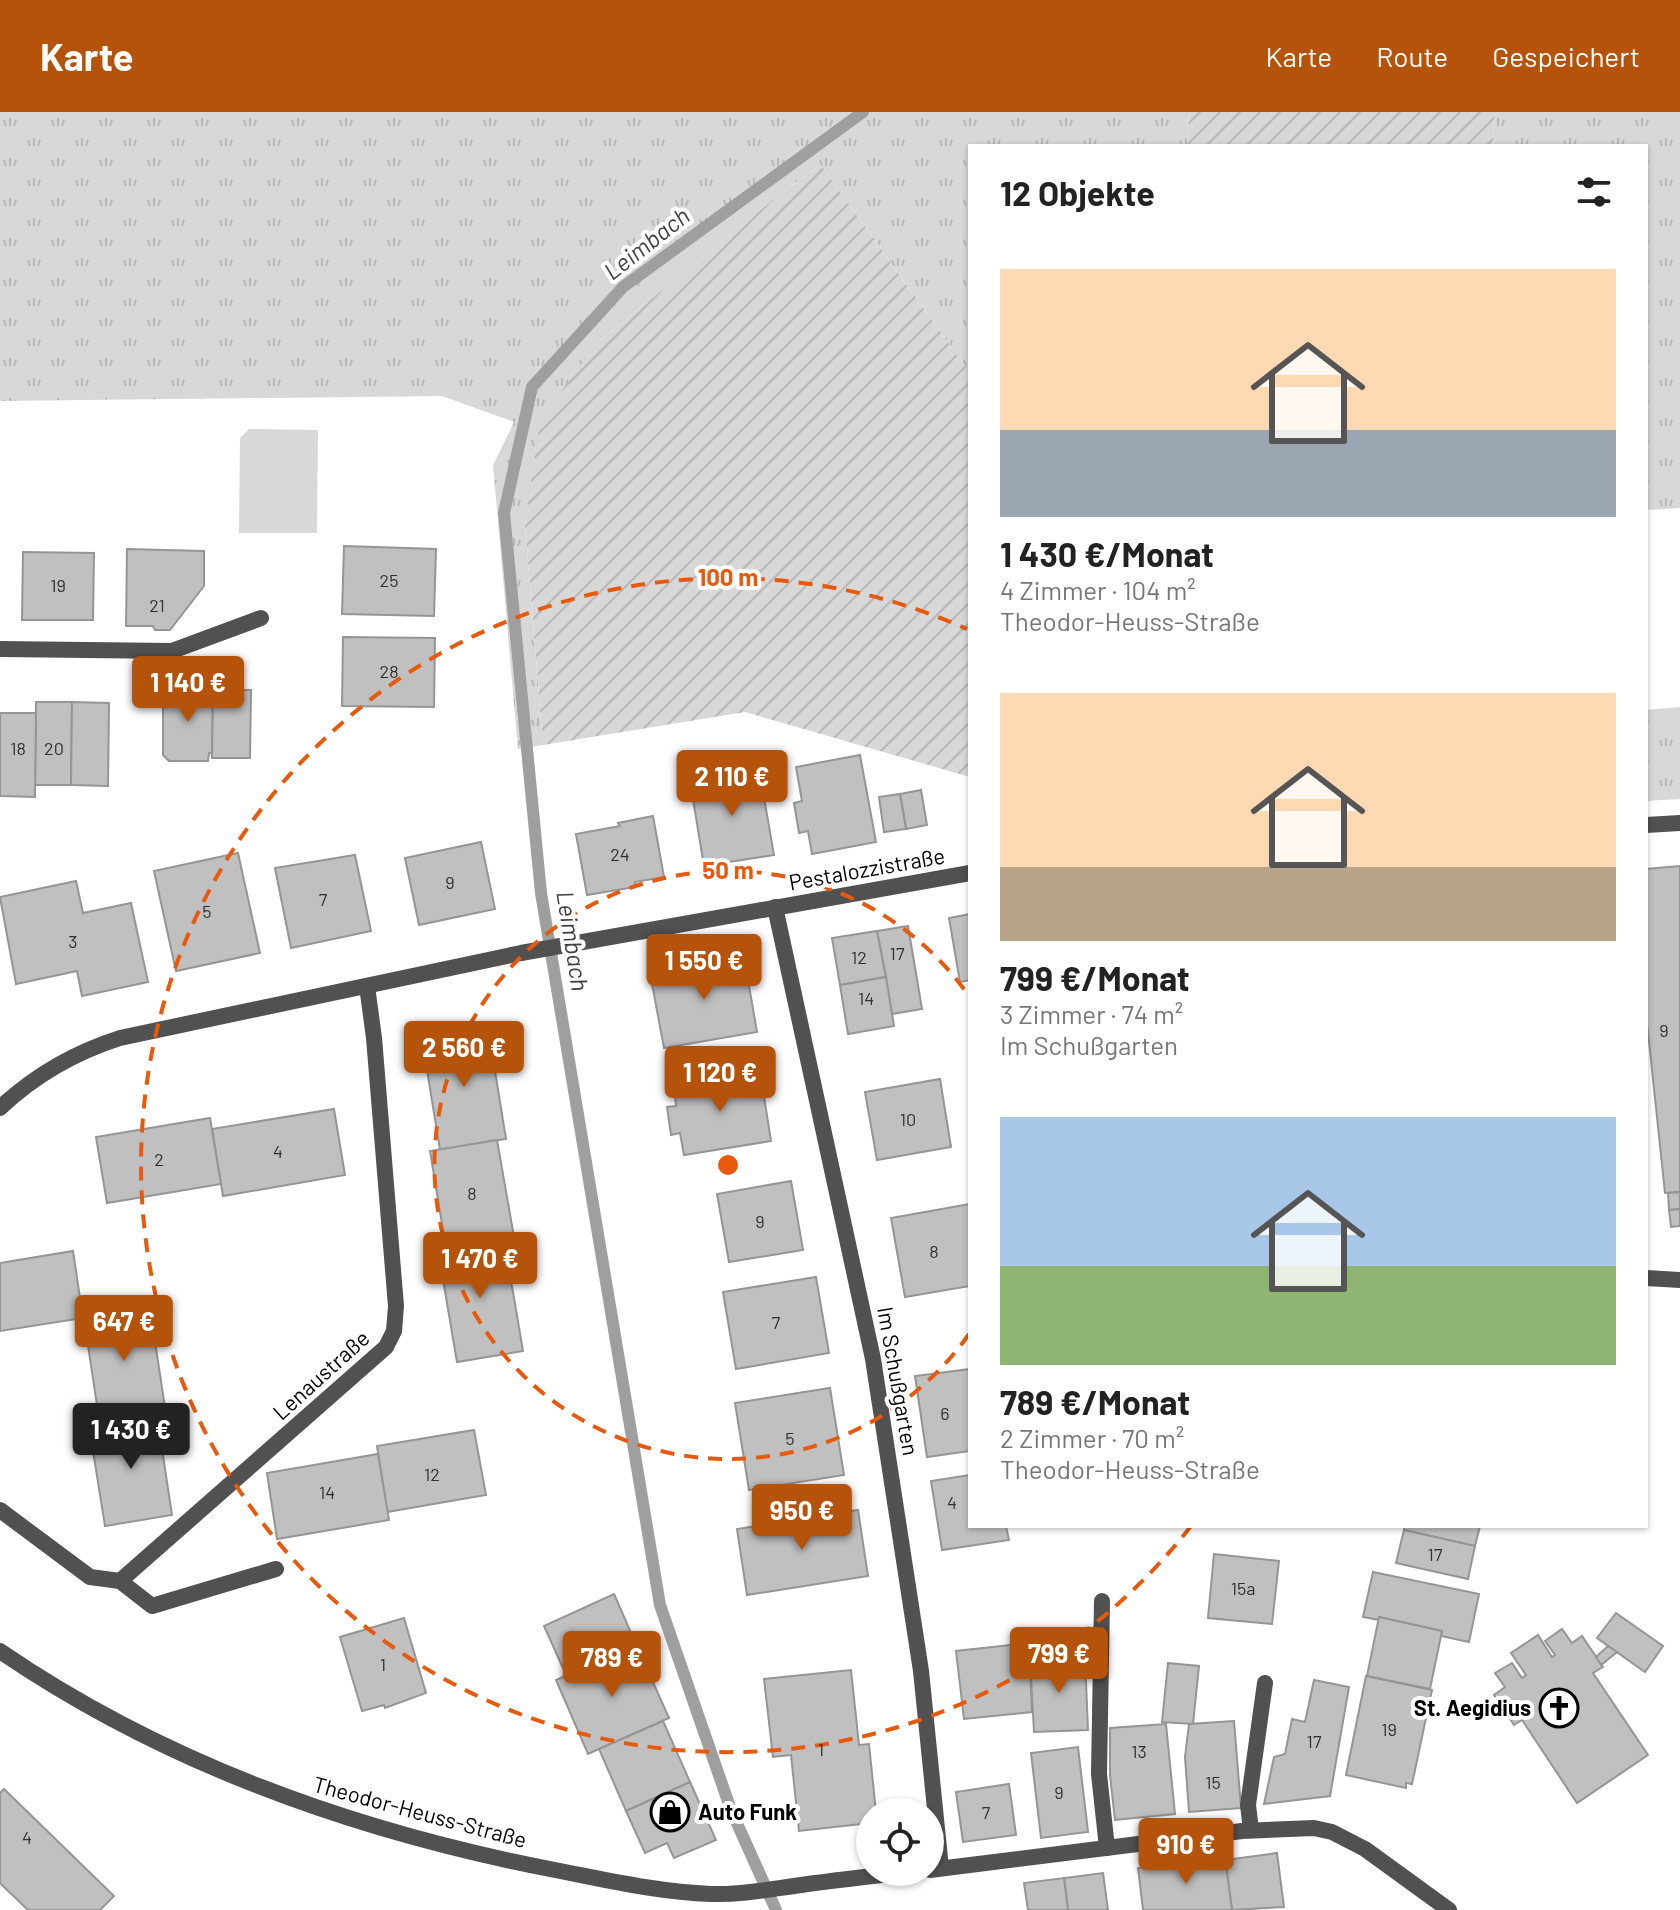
<!DOCTYPE html>
<html lang="de">
<head>
<meta charset="utf-8">
<style>
  :root { --surface:#fff; --page:#f2f2f2; --text:#222; --muted:#767676; --accent:#b45309 }
  body { margin:0; font-family:Barlow,sans-serif; background:var(--page); color:var(--text); height:100vh; display:flex; flex-direction:column; font-size:30px; white-space:nowrap }
  * { box-sizing:border-box; margin:0 }
  p { font-size:26px; color:var(--muted) }
  .icon { flex:none; width:44px; height:44px; fill:none; stroke:currentColor; stroke-width:2; stroke-linecap:round; stroke-linejoin:round }
  .map { position:relative; flex:1; overflow:hidden }
  .details { position:absolute; left:968px; top:32px; width:680px; height:1384px; display:flex; flex-direction:column; background:var(--surface); border-radius:0px; box-shadow:0 2px 6px #0004 }
  .details>* { flex:none }
  .tools { position:absolute; left:856px; top:1686px; display:grid; gap:16px }
  .tools a { display:grid; place-items:center; width:88px; height:88px; border-radius:50%; background:var(--surface); box-shadow:0 2px 6px #0004; font-size:40px }
  .price { position:absolute; translate:-50% -68px; padding:0 18px; border-radius:8px; background:var(--accent); color:#fff; font-size:26px; line-height:52px; filter:drop-shadow(0 2px 4px #0008) }
  .price::after { content:''; position:absolute; left:50%; top:48px; width:24px; height:18px; margin-left:-12px; background:inherit; clip-path:polygon(0 0,100% 0,50% 100%) }
  .price.on { background:#222; color:#fff }
  ul { padding:0; list-style:none }
  li { display:grid; align-content:center; gap:16px; height:424px; padding:0 32px }
  li span { display:grid; place-items:center; height:248px; border-radius:0px; color:#555 }
  li>.icon { margin-inline-start:auto }
  span .icon { width:144px; height:144px; fill:#fffc; stroke-width:1 }
  li b { font-size:34px }
  h2 { display:flex; justify-content:space-between; align-items:center; height:96px; padding:0 32px; font-size:34px }
  header { display:flex; align-items:center; gap:48px; box-sizing:border-box; height:112px; padding:0 40px; background:var(--accent); color:#fff }
  header strong { font-size:38px }
  nav { display:flex; gap:44px; margin-inline-start:auto; font-size:28px }
  .map>svg:first-child { display:block }
</style>
</head>
<body>
<header>
<strong>Karte</strong>
<nav><a>Karte</a><a>Route</a><a>Gespeichert</a></nav>
</header>
<div class="map">
<svg width="1680" height="1798" viewBox="0 0 1680 1798">
  <defs>
    <pattern id="grass-tufts" width="24" height="20" patternUnits="userSpaceOnUse" patternTransform="scale(2)"><rect width="24" height="20" fill="#d8d8d8"/><path d="M3 7l-1-3M5 7V3M7 7l1-3M15 17l-1-3M17 17v-4M19 17l1-3" fill="none" stroke="#b8b8b8"/></pattern>
    <pattern id="garden-furrows" width="10" height="10" patternUnits="userSpaceOnUse" patternTransform="scale(2)"><rect width="10" height="10" fill="#d8d8d8"/><path d="M-1 1l2-2M0 10L10 0M9 11l2-2" fill="none" stroke="#b8b8b8"/></pattern>
  </defs>
  <rect width="100%" height="100%" fill="#fff"/>
  <g fill="url(#grass-tufts)">
    <polygon points="0,0 1189,0 1187,34 970,34 970,255 967,257 821,53 789,75 596,232 525,412 543,633 518,637 493,353 514,310 442,284 0,289"/>
    <polygon points="1495,0 1680,0 1680,396 1646,398 1646,34 1493,34"/>
    <polygon points="1680,595 1680,687 1646,689 1646,598"/>
  </g>
  <polygon fill="#d8d8d8" points="249,317 318,318 317,421 239,421 240,326"/>
  <g fill="url(#garden-furrows)">
    <polygon points="1189,0 1495,0 1493,34 1187,34"/>
    <polygon points="821,53 967,257 970,255 970,665 745,600 543,633 525,412 540,309 596,232 789,75"/>
  </g>
  <g fill="none" stroke-linecap="round" stroke-linejoin="round">
    <polyline stroke="#9f9f9f" stroke-width="12" points="776,1798 731,1698 660,1493 541,781 504,401 532,275 623,175 863,0"/>
  </g>
  <g fill="#c0c0c0" stroke="#959595" stroke-width="2">
    <polygon points="344,434 436,437 434,504 342,502"/>
    <polygon points="127,437 204,439 204,474 170,518 155,518 153,514 126,514"/>
    <polygon points="23,440 94,441 93,508 22,508"/>
    <polygon points="343,525 435,526 434,595 342,594"/>
    <polygon points="168,575 213,576 212,641 209,641 208,649 169,649 163,643 163,580"/>
    <polygon points="213,578 251,578 250,646 212,646"/>
    <polygon points="36,590 72,590 71,673 35,673"/>
    <polygon points="72,590 109,591 108,674 71,673"/>
    <polygon points="0,601 36,601 35,685 0,684"/>
    <polygon points="860,643 876,730 812,742 808,719 799,721 794,691 802,689 796,655"/>
    <polygon points="759,657 774,743 704,754 690,669"/>
    <polygon points="921,678 927,713 906,717 900,682"/>
    <polygon points="900,682 906,717 884,720 879,685"/>
    <polygon points="653,704 664,765 635,770 635,775 587,783 576,722 620,714 618,711"/>
    <polygon points="481,730 495,797 419,813 405,746"/>
    <polygon points="238,741 260,841 176,859 154,759"/>
    <polygon points="355,743 371,819 291,836 275,756"/>
    <polygon points="1680,754 1680,1080 1665,1081 1646,901 1646,757"/>
    <polygon points="76,769 83,801 131,791 148,870 82,884 77,859 16,872 0,785"/>
    <polygon points="970,802 970,868 960,870 949,806"/>
    <polygon points="908,814 922,897 892,902 877,819"/>
    <polygon points="877,819 886,865 840,873 832,826"/>
    <polygon points="744,845 757,920 664,936 650,861"/>
    <polygon points="886,865 894,914 848,922 840,873"/>
    <polygon points="488,916 506,1027 440,1038 422,927"/>
    <polygon points="760,959 771,1029 684,1043 680,1021 671,1023 667,995 676,994 674,974"/>
    <polygon points="940,967 951,1035 877,1048 865,980"/>
    <polygon points="334,997 345,1063 223,1084 212,1017"/>
    <polygon points="210,1006 221,1072 107,1091 96,1025"/>
    <polygon points="497,1028 514,1125 446,1136 430,1039"/>
    <polygon points="791,1069 803,1138 729,1150 717,1082"/>
    <polygon points="1680,1080 1680,1097 1669,1098 1668,1081"/>
    <polygon points="970,1092 970,1174 905,1185 891,1106"/>
    <polygon points="1680,1097 1680,1114 1671,1115 1669,1098"/>
    <polygon points="504,1127 523,1239 457,1250 438,1138"/>
    <polygon points="73,1139 83,1206 0,1219 0,1151"/>
    <polygon points="816,1165 829,1241 736,1257 723,1180"/>
    <polygon points="149,1190 166,1302 100,1313 83,1200"/>
    <polygon points="970,1257 970,1339 927,1345 915,1264"/>
    <polygon points="830,1276 844,1363 749,1378 735,1291"/>
    <polygon points="157,1304 172,1403 105,1414 89,1314"/>
    <polygon points="474,1318 486,1383 387,1400 377,1334"/>
    <polygon points="378,1342 389,1408 277,1427 267,1361"/>
    <polygon points="970,1363 970,1414 1006,1414 1009,1428 942,1438 931,1369"/>
    <polygon points="858,1398 868,1464 747,1483 737,1417"/>
    <polygon points="1404,1414 1480,1414 1475,1434 1404,1418"/>
    <polygon points="1404,1418 1475,1434 1468,1467 1396,1451"/>
    <polygon points="1214,1442 1279,1449 1272,1512 1208,1506"/>
    <polygon points="1373,1460 1479,1482 1469,1530 1441,1524 1442,1519 1379,1505 1379,1508 1363,1505"/>
    <polygon points="614,1482 636,1532 566,1563 544,1514"/>
    <polygon points="1616,1501 1663,1534 1645,1560 1597,1526"/>
    <polygon points="1379,1505 1442,1519 1430,1577 1367,1564"/>
    <polygon points="404,1506 426,1581 385,1596 384,1593 362,1599 340,1525"/>
    <polygon points="1562,1517 1572,1531 1582,1524 1603,1555 1593,1561 1648,1643 1577,1691 1522,1608 1514,1613 1494,1583 1505,1575 1495,1561 1512,1551 1522,1566 1526,1563 1511,1541 1538,1523 1552,1545 1555,1543 1545,1529"/>
    <polygon points="1029,1531 1032,1600 964,1607 956,1539"/>
    <polygon points="636,1532 669,1606 588,1642 556,1568"/>
    <polygon points="1608,1534 1617,1540 1601,1553 1596,1545"/>
    <polygon points="1085,1546 1088,1618 1034,1620 1030,1548"/>
    <polygon points="1168,1551 1199,1554 1193,1612 1162,1610"/>
    <polygon points="851,1558 859,1633 869,1632 876,1700 870,1700 870,1711 799,1719 791,1643 773,1645 764,1567"/>
    <polygon points="1366,1564 1432,1578 1412,1672 1406,1671 1406,1676 1346,1663"/>
    <polygon points="1314,1568 1349,1575 1330,1684 1264,1692 1274,1645 1285,1642 1292,1607 1305,1610"/>
    <polygon points="663,1609 690,1670 626,1699 599,1637"/>
    <polygon points="1234,1609 1241,1696 1189,1700 1185,1645 1189,1612"/>
    <polygon points="1166,1612 1175,1702 1115,1708 1110,1663 1110,1616"/>
    <polygon points="1078,1635 1088,1720 1041,1726 1031,1641"/>
    <polygon points="690,1670 716,1728 674,1746 667,1731 645,1741 626,1699"/>
    <polygon points="1009,1672 1016,1723 963,1730 956,1680"/>
    <polygon points="4,1677 114,1784 100,1798 28,1798 0,1771 0,1681"/>
    <polygon points="1277,1741 1284,1795 1232,1798 1225,1748"/>
    <polygon points="1225,1745 1232,1798 1143,1798 1138,1756"/>
    <polygon points="1103,1761 1108,1798 1068,1798 1064,1766"/>
    <polygon points="1064,1766 1068,1798 1028,1798 1024,1771"/>
  </g>
  <g fill="none" stroke-linecap="round" stroke-linejoin="round">
    <g stroke="#515151" stroke-width="16">
      <polyline points="0,1398 90,1465 120,1469 386,1235 394,1219 396,1194 374,926 367,874"/>
      <polyline points="120,1469 152,1494 276,1457"/>
      <polyline points="1102,1489 1099,1662 1107,1736"/>
      <polyline points="1251,1718 1248,1693 1265,1571"/>
    </g>
    <g stroke="#515151" stroke-width="16">
      <polyline points="0,537 172,539 261,506"/>
      <polyline points="1646,713 1680,711"/>
      <polyline points="775,795 873,1247 921,1559 941,1756"/>
      <path d="M0,996C35,963 73,941 120,926L521,841L970,761"/>
      <polyline points="1646,1166 1680,1168"/>
    </g>
    <g stroke="#515151" stroke-width="16">
      <path d="M0,1539C167,1653 357,1720 555,1758C607,1768 658,1780 711,1782C741,1783 771,1777 801,1773C837,1768 873,1764 910,1760"/>
      <polyline points="930,1758 1242,1719 1314,1716 1332,1720 1365,1737 1449,1798"/>
    </g>
  </g>
  <g fill="none" stroke="#e8590c" stroke-width="4" stroke-dasharray="14 10">
    <path d="M969 1222A294 294 0 1 1 969 884"/>
    <path d="M1191 1414A587 587 0 1 1 967 517"/>
  </g>
  <defs>
    <g id="church-ring" transform="scale(2)"><circle r="9.5" fill="#fff" stroke="#000" stroke-width="1.5"/><path d="M-1.2-6h2.4v3.5h3.3v2.4h-3.3V6h-2.4V-.1h-3.3v-2.4h3.3Z" fill="#000"/></g>
    <g id="shop-ring" transform="scale(2)"><circle r="9.5" fill="#fff" stroke="#000" stroke-width="1.5"/><path d="M-5-2.5h2.3a2.7 3.5 0 0 1 5.4 0H5L5.5 6h-11ZM-1.5-2.5h3a1.5 2.3 0 0 0-3 0Z" fill="#000"/></g>
  </defs>
  <g fill-rule="evenodd">
    <use href="#church-ring" x="1559" y="1596"/>
    <use href="#shop-ring" x="670" y="1700"/>
  </g>
  <g text-anchor="middle" stroke-width="8" stroke-linejoin="round" paint-order="stroke">
    <g font-size="18" fill="#303030">
      <text x="389" y="475">25</text>
      <text x="58" y="480">19</text>
      <text x="157" y="500">21</text>
      <text x="389" y="566">28</text>
      <text x="18" y="643">18</text>
      <text x="54" y="643">20</text>
      <text x="620" y="749">24</text>
      <text x="450" y="777">9</text>
      <text x="323" y="794">7</text>
      <text x="207" y="806">5</text>
      <text x="73" y="836">3</text>
      <text x="897" y="848">17</text>
      <text x="859" y="852">12</text>
      <text x="866" y="893">14</text>
      <text x="1664" y="925">9</text>
      <text x="908" y="1014">10</text>
      <text x="278" y="1046">4</text>
      <text x="159" y="1054">2</text>
      <text x="472" y="1088">8</text>
      <text x="760" y="1116">9</text>
      <text x="934" y="1146">8</text>
      <text x="776" y="1217">7</text>
      <text x="945" y="1308">6</text>
      <text x="790" y="1333">5</text>
      <text x="432" y="1369">12</text>
      <text x="327" y="1387">14</text>
      <text x="952" y="1397">4</text>
      <text x="1435" y="1449">17</text>
      <text x="1243" y="1483">15a</text>
      <text x="383" y="1559">1</text>
      <text x="1389" y="1624">19</text>
      <text x="1314" y="1636">17</text>
      <text x="821" y="1644">1</text>
      <text x="1139" y="1646">13</text>
      <text x="1213" y="1677">15</text>
      <text x="1059" y="1687">9</text>
      <text x="986" y="1707">7</text>
      <text x="27" y="1732">4</text>
    </g>
    <g font-size="22" fill="#000" stroke="#fff">
      <text transform="translate(867 757) rotate(-10)" y="8">Pestalozzistraße</text>
      <text transform="translate(321 1263) rotate(-42)" y="8">Lenaustraße</text>
      <text transform="translate(898 1269) rotate(80)" y="8">Im Schußgarten</text>
      <text transform="translate(420 1700) rotate(15)" y="8">Theodor-Heuss-Straße</text>
    </g>
    <g font-size="22" font-weight="bold" fill="#000" stroke="#fff" text-anchor="end">
      <text x="1531" y="1604">St. Aegidius</text>
      <text x="698" y="1708" text-anchor="start">Auto Funk</text>
    </g>
    <g font-size="24" font-style="italic" fill="#404040" stroke="#fff">
      <text transform="translate(647 132) rotate(-38)" y="8">Leimbach</text>
      <text transform="translate(572 829) rotate(81)" y="8">Leimbach</text>
    </g>
  </g>
  <circle cx="728" cy="1053" r="12" fill="#e8590c" stroke="#fff" stroke-width="4"/>
  <g font-size="24" text-anchor="middle" font-weight="bold" fill="#e8590c" stroke="#fff" stroke-width="8" stroke-linejoin="round" paint-order="stroke">
    <text x="728" y="474">100 m</text>
    <text x="728" y="767">50 m</text>
  </g>
</svg>
<div class="tools">
<a><svg class="icon" aria-label="locate" viewBox="0 0 24 24"><circle cx="12" cy="12" r="6"/><path d="M12 2v4M12 18v4M2 12h4M18 12h4"/></svg></a>
</div>
<b class="price" style="left:188px;top:612px">1 140 €</b>
<b class="price" style="left:732px;top:706px">2 110 €</b>
<b class="price" style="left:704px;top:890px">1 550 €</b>
<b class="price" style="left:464px;top:977px">2 560 €</b>
<b class="price" style="left:720px;top:1002px">1 120 €</b>
<b class="price" style="left:480px;top:1188px">1 470 €</b>
<b class="price" style="left:124px;top:1251px">647 €</b>
<b class="price on" style="left:131px;top:1359px">1 430 €</b>
<b class="price" style="left:802px;top:1440px">950 €</b>
<b class="price" style="left:1059px;top:1583px">799 €</b>
<b class="price" style="left:612px;top:1587px">789 €</b>
<b class="price" style="left:1186px;top:1774px">910 €</b>
<section class="details">
<h2>12 Objekte<svg class="icon" aria-label="filters" viewBox="0 0 24 24"><path d="M4 7h16M4 17h16"/><circle cx="9" cy="7" r="2"/><circle cx="15" cy="17" r="2"/></svg></h2>
<ul>
<li><span style="background:linear-gradient(#ffd9b3 65%,#9aa5b1 0)"><svg class="icon" aria-label="home" viewBox="0 0 24 24"><path d="M3 11l9-7 9 7M6 9v11h12V9"/></svg></span><div><b>1 430 €/Monat</b><p>4 Zimmer · 104 m²</p><p>Theodor-Heuss-Straße</p></div></li>
<li><span style="background:linear-gradient(#ffd9b3 70%,#b9a48a 0)"><svg class="icon" aria-label="home" viewBox="0 0 24 24"><path d="M3 11l9-7 9 7M6 9v11h12V9"/></svg></span><div><b>799 €/Monat</b><p>3 Zimmer · 74 m²</p><p>Im Schußgarten</p></div></li>
<li><span style="background:linear-gradient(#a9c7e8 60%,#8fb573 0)"><svg class="icon" aria-label="home" viewBox="0 0 24 24"><path d="M3 11l9-7 9 7M6 9v11h12V9"/></svg></span><div><b>789 €/Monat</b><p>2 Zimmer · 70 m²</p><p>Theodor-Heuss-Straße</p></div></li>
</ul>
</section>
</div>
</body>
</html>
